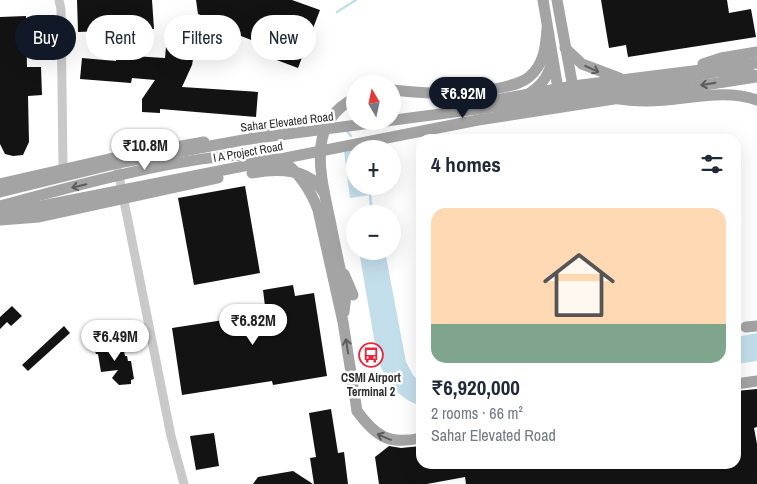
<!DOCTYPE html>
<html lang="en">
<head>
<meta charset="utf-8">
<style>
  :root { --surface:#fff; --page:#f6f6f7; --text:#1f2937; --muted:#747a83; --accent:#111827 }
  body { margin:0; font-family:"Archivo Narrow",sans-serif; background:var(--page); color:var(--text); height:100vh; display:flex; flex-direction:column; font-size:19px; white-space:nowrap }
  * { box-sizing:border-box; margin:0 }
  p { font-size:16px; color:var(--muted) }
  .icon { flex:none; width:28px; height:28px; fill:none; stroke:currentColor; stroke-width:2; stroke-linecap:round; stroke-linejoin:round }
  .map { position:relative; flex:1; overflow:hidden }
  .drawer { position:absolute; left:416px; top:134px; width:325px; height:335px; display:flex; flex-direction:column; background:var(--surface); border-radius:15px; box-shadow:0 5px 20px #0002 }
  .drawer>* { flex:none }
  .banner { position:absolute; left:15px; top:15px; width:326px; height:45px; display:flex; gap:10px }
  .needle { width:32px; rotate:351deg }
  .tools { position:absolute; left:346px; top:75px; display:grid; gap:10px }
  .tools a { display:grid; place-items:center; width:55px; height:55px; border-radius:50%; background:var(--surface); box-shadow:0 5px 20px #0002; font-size:25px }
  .price { position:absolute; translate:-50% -42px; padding:0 11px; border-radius:18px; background:#fff; color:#222; font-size:16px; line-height:32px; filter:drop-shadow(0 1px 2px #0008) }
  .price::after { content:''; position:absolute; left:50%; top:30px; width:15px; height:11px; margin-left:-8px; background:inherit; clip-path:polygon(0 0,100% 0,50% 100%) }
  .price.active { background:var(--accent); color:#fff }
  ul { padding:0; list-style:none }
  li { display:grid; align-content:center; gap:10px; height:265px; padding:0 15px }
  li span { display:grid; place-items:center; height:155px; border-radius:15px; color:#555 }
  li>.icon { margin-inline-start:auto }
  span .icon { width:90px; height:90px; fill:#fffc; stroke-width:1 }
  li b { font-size:21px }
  h2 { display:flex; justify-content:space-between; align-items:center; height:60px; padding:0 15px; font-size:21px }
  .chip { padding:0 18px; border-radius:22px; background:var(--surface); box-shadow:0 5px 20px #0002; font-size:18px; line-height:45px }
  .chip.active { background:var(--accent); color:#fff }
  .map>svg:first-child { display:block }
</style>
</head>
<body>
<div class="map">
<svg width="757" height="484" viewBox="0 0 757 484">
  <rect width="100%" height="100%" fill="#fff"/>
  <g fill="#c3deeb">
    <polygon points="355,149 355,186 374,186 375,194 350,198 344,151"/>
    <path d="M359,251H385L406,362L413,375L421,384V406C397,398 384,379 377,356Z"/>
    <polygon points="757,333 757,361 736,364 736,337"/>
  </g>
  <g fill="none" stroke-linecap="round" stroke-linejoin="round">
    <g stroke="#c3deeb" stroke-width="2.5">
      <polyline points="337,12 356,0"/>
      <polyline points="347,131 351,136"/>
      <polyline points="369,186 372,214"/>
    </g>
  </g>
  <g fill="#131313">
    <polygon points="77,0 152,0 154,29 78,32"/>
    <polygon points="196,0 292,0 320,10 298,68 258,53 262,44 233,33 235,28 198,14"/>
    <polygon points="601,0 727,0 729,13 751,9 756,37 628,57 626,45 609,48"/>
    <polygon points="26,16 27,67 41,67 42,95 28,96 29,142 23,155 13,156 5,154 0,144 0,17"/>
    <polygon points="167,35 197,37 192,65 182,87 258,92 256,117 160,109 160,113 142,112 142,99 155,80 132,78 131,83 80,79 82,58 116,61 117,55 165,58"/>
    <polygon points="245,186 260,273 194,285 178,198"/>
    <polygon points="293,285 295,296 314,293 327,376 273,385 272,381 182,395 172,328 262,314 261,307 265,306 263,290"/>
    <polygon points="12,306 22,316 11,326 7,322 0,329 0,317"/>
    <polygon points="64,326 70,333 28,371 22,365"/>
    <polygon points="122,341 125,356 127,356 128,361 131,361 134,379 131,380 131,384 119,385 112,378 118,370 101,372 98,354 96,354 94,348 97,344"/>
    <polygon points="757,389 757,427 754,428 757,444 757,484 466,484 465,477 427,484 379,484 375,457 389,446 401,448 421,446 421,464 736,464 736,391"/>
    <polygon points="331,409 338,453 344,452 348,484 314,484 310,458 316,457 309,413"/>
    <polygon points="214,433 219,466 196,470 190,436"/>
    <polygon points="293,471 313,484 253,484 258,477"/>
  </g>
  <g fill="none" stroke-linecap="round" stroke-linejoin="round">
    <g stroke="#c9c9c9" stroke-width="9">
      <polyline points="59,0 61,9 63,168"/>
      <polyline points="118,171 171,436 184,484"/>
    </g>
    <g stroke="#a4a4a4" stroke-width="11">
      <polyline points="543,0 559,95"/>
      <polyline points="557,0 574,93"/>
      <polyline points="565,48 582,64 619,78"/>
      <polyline points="703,64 721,58 757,52"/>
      <path d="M392,90C431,94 466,96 504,87C513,85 522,83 529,77C544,65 546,46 547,28"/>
      <path d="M530,93C543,84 549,75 552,60"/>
      <polyline points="457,107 573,86 757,63"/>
      <polyline points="254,133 282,129 303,128"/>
      <path d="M252,173C278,168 309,168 324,193"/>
      <polyline points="0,184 109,159 204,142"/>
      <polyline points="0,214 478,120 757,77"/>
      <polyline points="344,274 353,295"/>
      <polyline points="746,327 757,326"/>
      <polyline points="736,384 757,381"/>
      <path d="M357,411C376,437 389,445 421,438"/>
    </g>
    <g stroke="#a4a4a4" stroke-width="11">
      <path d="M598,96C613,98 629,101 644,101C682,102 721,87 757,100"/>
      <polyline points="0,192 118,163 243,140 584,95 716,72 743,72 757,76"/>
      <path d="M0,206C54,192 233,139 280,160C297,168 312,193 318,210L343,322L357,411"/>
      <polyline points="0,220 39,217 218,178"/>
      <path d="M344,312L346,295C340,270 335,245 330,220C321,176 305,123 355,98"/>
    </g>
  </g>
  <defs><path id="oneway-shaft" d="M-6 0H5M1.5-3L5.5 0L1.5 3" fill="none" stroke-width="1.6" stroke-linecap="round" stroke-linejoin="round" transform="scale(1.25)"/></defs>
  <g stroke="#5c5c5c">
    <use href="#oneway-shaft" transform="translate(592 69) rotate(25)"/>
    <use href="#oneway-shaft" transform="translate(708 84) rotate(171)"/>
    <use href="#oneway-shaft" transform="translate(79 186) rotate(166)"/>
    <use href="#oneway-shaft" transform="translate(347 346) rotate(-99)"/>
    <use href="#oneway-shaft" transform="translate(384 437) rotate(-157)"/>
  </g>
  <defs>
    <g id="bus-ring" transform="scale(1.25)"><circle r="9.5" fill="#fff" stroke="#ea263e" stroke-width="1.5"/><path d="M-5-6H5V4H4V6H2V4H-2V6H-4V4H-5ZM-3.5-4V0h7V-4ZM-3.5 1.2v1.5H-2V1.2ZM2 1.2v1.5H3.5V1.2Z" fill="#ea263e"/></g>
  </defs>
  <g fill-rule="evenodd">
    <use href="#bus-ring" x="371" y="355"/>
  </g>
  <g text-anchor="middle" stroke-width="5" stroke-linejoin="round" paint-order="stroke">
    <g font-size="12" fill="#2c2c2c" stroke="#fff">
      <text transform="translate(287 122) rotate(-7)" y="4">Sahar Elevated Road</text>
      <text transform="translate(248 152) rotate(-10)" y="4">I A Project Road</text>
    </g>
    <g font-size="12" font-weight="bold" fill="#2c2c2c" stroke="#fff">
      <text x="371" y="382">CSMI Airport<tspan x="371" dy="14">Terminal 2</tspan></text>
    </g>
  </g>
</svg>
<div class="tools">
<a><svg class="needle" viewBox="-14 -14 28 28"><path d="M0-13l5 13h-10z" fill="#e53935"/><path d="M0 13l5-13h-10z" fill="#747a83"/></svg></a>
<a>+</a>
<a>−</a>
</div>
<b class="price active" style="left:463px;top:119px">₹6.92M</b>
<b class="price" style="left:145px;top:171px">₹10.8M</b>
<b class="price" style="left:253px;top:346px">₹6.82M</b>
<b class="price" style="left:115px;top:362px">₹6.49M</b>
<div class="banner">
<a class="chip active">Buy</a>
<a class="chip">Rent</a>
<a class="chip">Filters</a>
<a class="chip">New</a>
</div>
<section class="drawer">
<h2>4 homes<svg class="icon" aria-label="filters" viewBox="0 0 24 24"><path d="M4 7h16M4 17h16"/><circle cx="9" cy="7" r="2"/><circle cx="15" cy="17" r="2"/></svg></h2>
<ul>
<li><span style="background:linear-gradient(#ffd9b3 75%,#7fa58c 0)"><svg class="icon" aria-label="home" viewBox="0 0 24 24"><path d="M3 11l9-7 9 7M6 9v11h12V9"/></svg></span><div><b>₹6,920,000</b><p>2 rooms · 66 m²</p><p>Sahar Elevated Road</p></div></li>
</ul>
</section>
</div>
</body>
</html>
